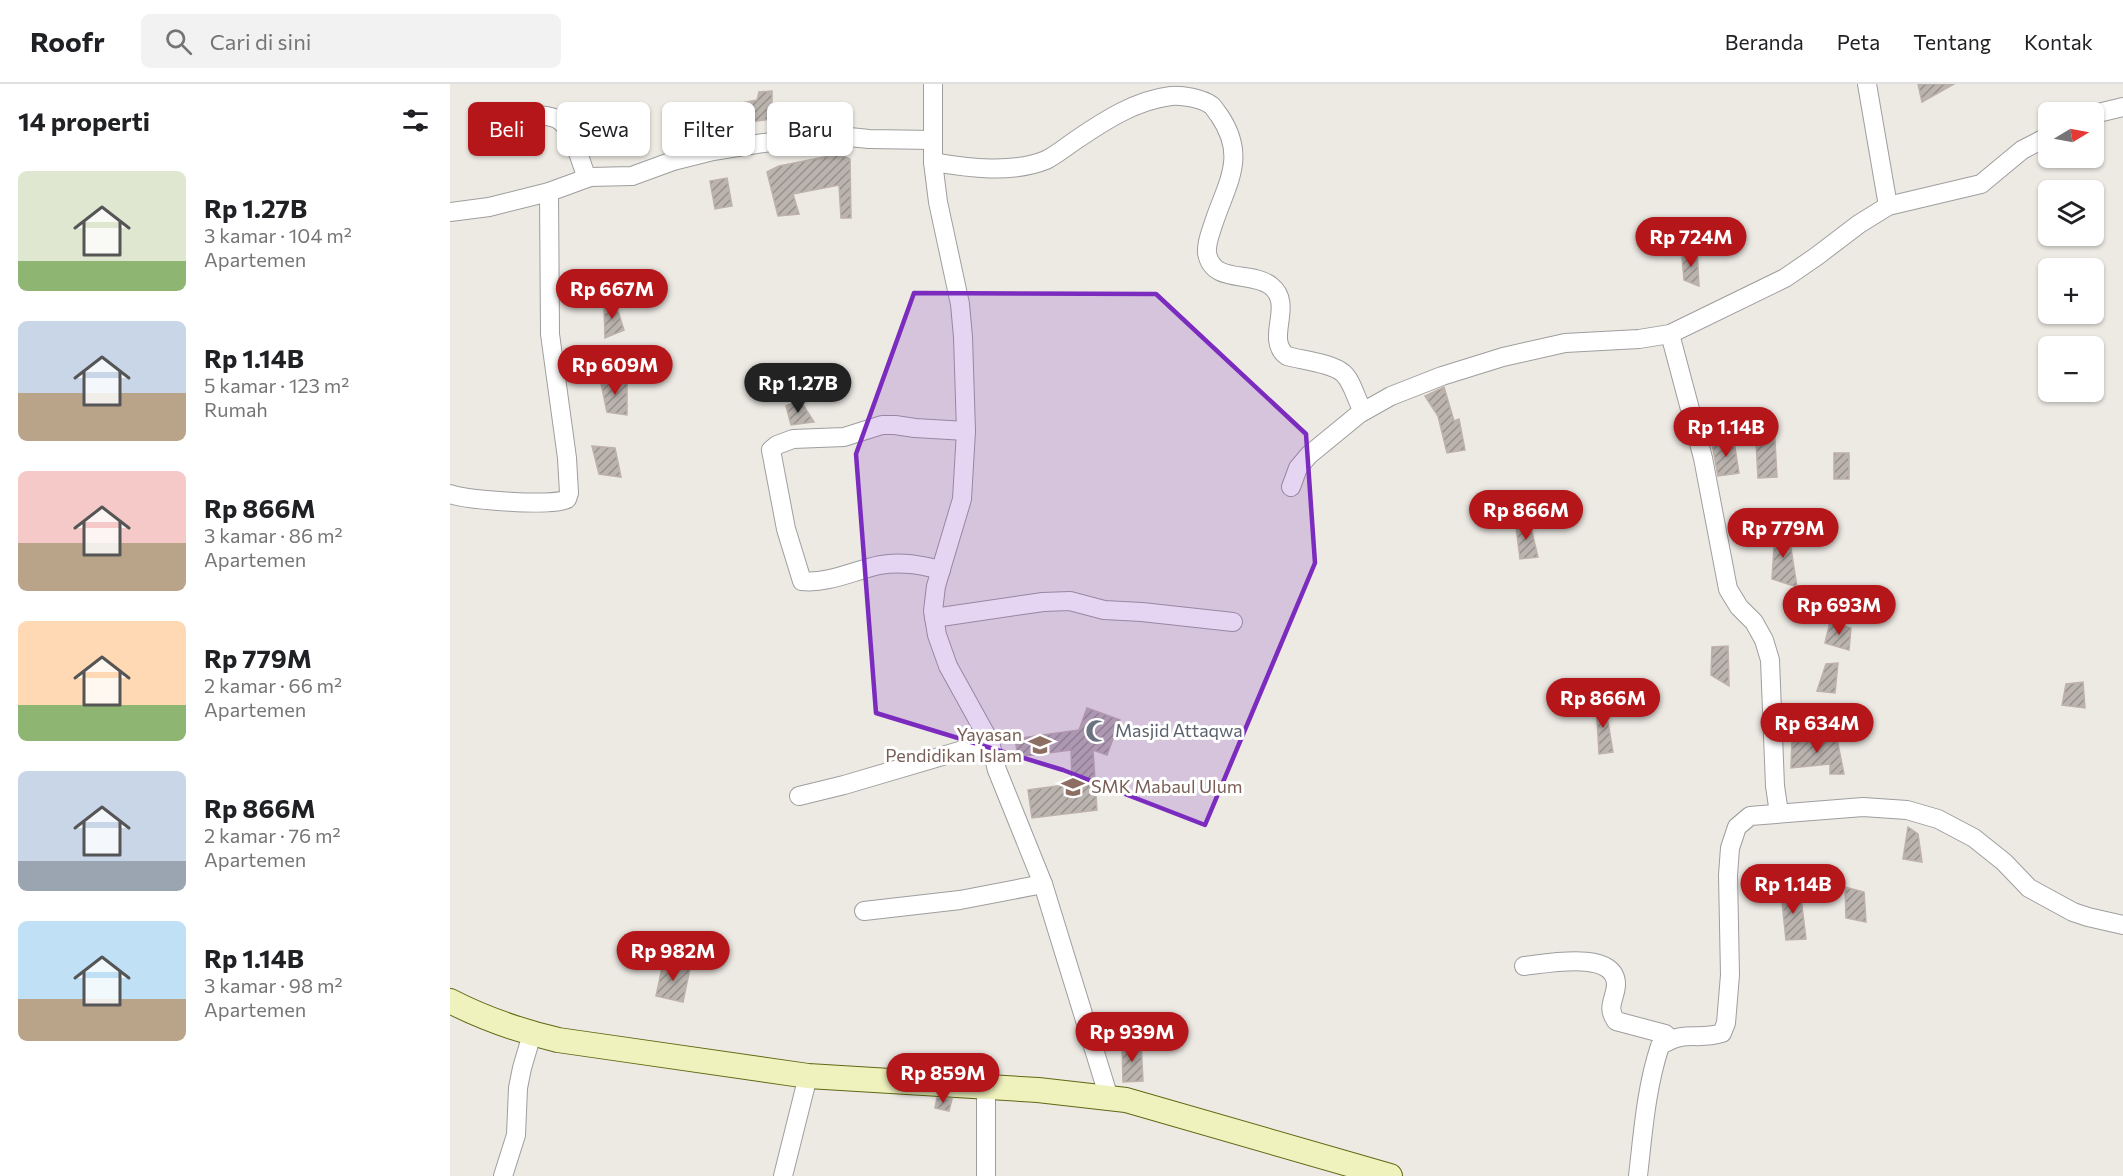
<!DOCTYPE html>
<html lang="id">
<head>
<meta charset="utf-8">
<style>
  :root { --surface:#fff; --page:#f2f2f2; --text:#202124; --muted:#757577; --line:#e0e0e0; --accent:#b4161a }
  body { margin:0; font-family:Commissioner,sans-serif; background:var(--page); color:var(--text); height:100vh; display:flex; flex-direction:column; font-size:22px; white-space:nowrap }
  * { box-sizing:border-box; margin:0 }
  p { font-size:20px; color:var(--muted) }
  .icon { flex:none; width:33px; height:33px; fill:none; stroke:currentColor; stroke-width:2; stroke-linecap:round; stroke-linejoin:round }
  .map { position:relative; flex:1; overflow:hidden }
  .details { display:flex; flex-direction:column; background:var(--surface); width:450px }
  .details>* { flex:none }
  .banner { position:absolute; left:18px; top:18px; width:570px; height:54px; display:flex; gap:12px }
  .needle { width:39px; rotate:80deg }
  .controls { position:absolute; left:1588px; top:18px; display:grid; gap:12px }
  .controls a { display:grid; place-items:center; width:66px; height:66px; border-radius:9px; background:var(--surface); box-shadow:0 2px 4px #0004; font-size:30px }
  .price { position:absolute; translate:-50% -51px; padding:0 14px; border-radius:21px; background:var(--accent); color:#fff; font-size:20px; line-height:39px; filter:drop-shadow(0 2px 3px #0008) }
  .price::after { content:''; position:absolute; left:50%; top:36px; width:18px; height:14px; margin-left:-9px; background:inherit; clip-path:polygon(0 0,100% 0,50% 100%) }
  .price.current { background:#222; color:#fff }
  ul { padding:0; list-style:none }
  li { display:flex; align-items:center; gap:18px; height:150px; padding:0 18px }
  li span { display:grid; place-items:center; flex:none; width:168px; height:120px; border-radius:9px; color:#555 }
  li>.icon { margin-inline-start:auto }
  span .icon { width:72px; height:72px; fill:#fffc; stroke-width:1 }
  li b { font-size:26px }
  h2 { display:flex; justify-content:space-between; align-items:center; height:72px; padding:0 18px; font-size:26px }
  .tag { padding:0 21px; border-radius:9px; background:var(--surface); box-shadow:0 2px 4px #0004; font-size:21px; line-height:54px }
  .tag.current { background:var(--accent); color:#fff }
  header { display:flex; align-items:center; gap:36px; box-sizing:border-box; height:84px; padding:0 30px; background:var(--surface); border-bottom:2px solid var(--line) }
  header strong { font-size:28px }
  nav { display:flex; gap:33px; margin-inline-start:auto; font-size:21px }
  .search { width:420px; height:54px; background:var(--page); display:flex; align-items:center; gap:15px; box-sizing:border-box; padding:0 21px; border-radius:9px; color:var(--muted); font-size:22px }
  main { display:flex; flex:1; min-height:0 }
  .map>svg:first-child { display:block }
</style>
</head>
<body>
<header>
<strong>Roofr</strong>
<div class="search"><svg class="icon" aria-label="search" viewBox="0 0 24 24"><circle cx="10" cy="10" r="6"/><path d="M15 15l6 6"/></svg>Cari di sini</div>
<nav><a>Beranda</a><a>Peta</a><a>Tentang</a><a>Kontak</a></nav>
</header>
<main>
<section class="details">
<h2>14 properti<svg class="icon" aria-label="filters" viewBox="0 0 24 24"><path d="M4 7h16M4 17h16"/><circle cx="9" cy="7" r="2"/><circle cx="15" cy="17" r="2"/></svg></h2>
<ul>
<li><span style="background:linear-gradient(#dfe7d0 75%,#8fb573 0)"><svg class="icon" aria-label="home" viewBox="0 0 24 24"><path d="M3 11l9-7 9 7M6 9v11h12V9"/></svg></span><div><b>Rp 1.27B</b><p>3 kamar · 104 m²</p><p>Apartemen</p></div></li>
<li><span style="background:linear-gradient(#c9d6e8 60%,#b9a48a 0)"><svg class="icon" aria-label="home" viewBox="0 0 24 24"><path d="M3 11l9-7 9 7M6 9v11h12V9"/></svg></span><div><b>Rp 1.14B</b><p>5 kamar · 123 m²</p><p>Rumah</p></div></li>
<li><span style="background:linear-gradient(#f6c9c9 60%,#b9a48a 0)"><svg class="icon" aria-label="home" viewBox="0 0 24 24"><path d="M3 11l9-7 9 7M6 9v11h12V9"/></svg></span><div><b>Rp 866M</b><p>3 kamar · 86 m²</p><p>Apartemen</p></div></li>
<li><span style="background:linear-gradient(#ffd9b3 70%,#8fb573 0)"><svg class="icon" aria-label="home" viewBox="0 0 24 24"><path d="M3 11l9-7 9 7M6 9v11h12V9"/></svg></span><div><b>Rp 779M</b><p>2 kamar · 66 m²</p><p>Apartemen</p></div></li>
<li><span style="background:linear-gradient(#c9d6e8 75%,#9aa5b1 0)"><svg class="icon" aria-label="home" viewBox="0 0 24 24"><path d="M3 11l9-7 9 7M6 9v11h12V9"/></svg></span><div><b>Rp 866M</b><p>2 kamar · 76 m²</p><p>Apartemen</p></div></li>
<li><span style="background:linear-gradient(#bfe0f5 65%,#b9a48a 0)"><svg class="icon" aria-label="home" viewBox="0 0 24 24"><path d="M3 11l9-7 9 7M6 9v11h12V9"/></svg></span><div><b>Rp 1.14B</b><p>3 kamar · 98 m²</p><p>Apartemen</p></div></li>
</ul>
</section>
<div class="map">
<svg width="1673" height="1092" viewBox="0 0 1673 1092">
  <defs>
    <pattern id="building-hatch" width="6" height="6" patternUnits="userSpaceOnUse" patternTransform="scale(1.5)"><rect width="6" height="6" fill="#bab3ae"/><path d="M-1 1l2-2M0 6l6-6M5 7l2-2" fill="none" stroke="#97918d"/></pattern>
  </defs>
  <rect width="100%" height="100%" fill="#edeae4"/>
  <g fill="url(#building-hatch)" stroke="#bdb1a9" stroke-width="1.5">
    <polygon points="1468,0 1504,0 1472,18"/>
    <polygon points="322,7 322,35 285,40 285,43 269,49 265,24 307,16 309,8"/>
    <polygon points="389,70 400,75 401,134 391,134 389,101 343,110 349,130 328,132 317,88 329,82"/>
    <polygon points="277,94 282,122 265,125 260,97"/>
    <polygon points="1247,166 1249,202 1234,196 1232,173"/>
    <polygon points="165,218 174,246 155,254 154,220"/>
    <polygon points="150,295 177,299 177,331 157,328"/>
    <polygon points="994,303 1004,337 1009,335 1015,366 997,369 988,332 975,312"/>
    <polygon points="350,316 364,338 341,341 336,322"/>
    <polygon points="1324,339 1327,393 1308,394 1305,340"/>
    <polygon points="1284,357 1289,389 1268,392 1262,360"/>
    <polygon points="142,362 165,364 171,393 149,390"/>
    <rect x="1384" y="369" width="15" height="26"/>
    <polygon points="1065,435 1080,440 1088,473 1070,475"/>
    <polygon points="1338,445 1347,503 1322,495 1325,447"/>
    <polygon points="1380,538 1401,544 1399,566 1375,559"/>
    <polygon points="1278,562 1279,602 1261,591 1262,563"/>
    <polygon points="1388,579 1385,609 1367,607 1376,580"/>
    <polygon points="1633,598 1635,624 1612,621 1616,600"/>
    <polygon points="1154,615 1163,668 1149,670 1146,616"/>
    <polygon points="637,624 670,636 657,671 643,666 647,726 582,734 578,706 622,700 621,666 568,673 565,655 629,646"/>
    <polygon points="1380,650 1386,650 1394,690 1380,690 1380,680 1341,684 1342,657 1370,654 1380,659"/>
    <polygon points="1458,743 1468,750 1472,778 1453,775"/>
    <polygon points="1395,803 1414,808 1416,838 1396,834"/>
    <polygon points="1350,806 1356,855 1336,856 1331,808"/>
    <polygon points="213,879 240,884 233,918 206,912"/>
    <polygon points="691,959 693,997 673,998 672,960"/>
    <polygon points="487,1014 502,1015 499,1027 485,1024"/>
  </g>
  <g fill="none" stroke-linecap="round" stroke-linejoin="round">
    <g stroke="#9e9e9e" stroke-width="20">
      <g id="street">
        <polyline points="483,0 483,78 488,118 510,220 513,253 516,347 512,415 486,502 483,527 487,551 498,582 540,658 547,686 593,800 659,1014"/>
        <polyline points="1417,0 1438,122"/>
        <path d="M70,30C81,31 97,30 107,35C123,43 130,78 137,94"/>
        <polyline points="1644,30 1673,23"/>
        <path d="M483,78C518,84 562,90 596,76C606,71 617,62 626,56C654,37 686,16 721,12C732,11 751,14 761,21C764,23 766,28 769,31C797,72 778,97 764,138C761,148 756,158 757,169C763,201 801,186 821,202C845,221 814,255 837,272C851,276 882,279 893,289C903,298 906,316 913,327"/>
        <polyline points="0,128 39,123 99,108 140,93 182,92 223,77 263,67 352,53 380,51 419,55 483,56"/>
        <polyline points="1220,250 1253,374 1278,505 1289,523 1304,538 1314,556 1320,576 1325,702 1329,729"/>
        <polyline points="841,403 848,384 859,371 909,330 941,312 992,292 1053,273 1115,259 1189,255 1220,250 1335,194 1367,172 1409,140 1438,122 1531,100 1572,66 1599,52"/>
        <path d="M0,410C18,416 103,423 117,415L119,409L117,374L100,250L99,108"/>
        <path d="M491,486C471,481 451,477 430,481C405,486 378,500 352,497L336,445L321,366L327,361L343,355L394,353L432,341H445L465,344L516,347"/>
        <polyline points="484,534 593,518 620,517 654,526 692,528 783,538"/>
        <polyline points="349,712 394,701 540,658"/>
        <polyline points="414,827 510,816 593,800"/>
        <path d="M1074,882C1095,880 1167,865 1166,901C1165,916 1156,923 1166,937L1215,950L1221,955"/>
        <polyline points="53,1092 66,1051 68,1004 72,984 82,950"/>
        <polyline points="333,1092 358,992"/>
        <polyline points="536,1092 536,1003"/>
        <path d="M1188,1092C1193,1049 1196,1004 1210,962C1236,945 1246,957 1272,949L1276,939L1280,891L1278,791L1280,764L1287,743L1300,732L1413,723L1457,726L1488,735L1524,754L1554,778L1579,804L1623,828L1638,833L1673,841"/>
      </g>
    </g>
    <g stroke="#606811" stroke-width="26">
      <path id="secondary" d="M0,917C35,935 70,947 108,956L358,992L588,1006L676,1016L940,1092"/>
    </g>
    <use href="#street" stroke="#fff" stroke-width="18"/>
    <use href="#secondary" stroke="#f0f2be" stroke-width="24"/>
  </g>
  <path fill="#7b2cbf" fill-opacity="0.2" stroke="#7b2cbf" stroke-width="4.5" stroke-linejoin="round" d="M464,209L706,210L856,350L865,479L755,741L613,686L426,629L406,370Z"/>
  <defs>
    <g id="mosque-bare" transform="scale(1.8)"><path d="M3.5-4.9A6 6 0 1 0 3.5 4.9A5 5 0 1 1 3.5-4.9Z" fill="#6b7280" stroke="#fff" stroke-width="2.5" paint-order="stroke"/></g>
    <g id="school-bare" transform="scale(1.8)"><path d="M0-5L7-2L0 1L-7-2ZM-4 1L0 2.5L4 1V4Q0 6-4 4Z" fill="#8d6e63" stroke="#fff" stroke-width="2.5" paint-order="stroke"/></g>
  </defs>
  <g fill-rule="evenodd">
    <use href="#mosque-bare" x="647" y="647"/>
    <use href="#school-bare" x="590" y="661"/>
    <use href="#school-bare" x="623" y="703"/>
  </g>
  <g text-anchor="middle" stroke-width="6" stroke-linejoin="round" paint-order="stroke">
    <g font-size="18" fill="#5b616d" stroke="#fff" text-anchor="start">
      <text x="665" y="653">Masjid Attaqwa</text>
    </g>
    <g font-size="18" fill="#785e54" stroke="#fff" text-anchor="end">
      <text x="572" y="657">Yayasan<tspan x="572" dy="21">Pendidikan Islam</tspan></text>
      <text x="641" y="709" text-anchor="start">SMK Mabaul Ulum</text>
    </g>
  </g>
</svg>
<div class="controls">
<a><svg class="needle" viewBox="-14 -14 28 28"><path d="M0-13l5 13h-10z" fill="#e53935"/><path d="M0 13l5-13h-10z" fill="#757577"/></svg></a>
<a><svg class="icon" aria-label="layers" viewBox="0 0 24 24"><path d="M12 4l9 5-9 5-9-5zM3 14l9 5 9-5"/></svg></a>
<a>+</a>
<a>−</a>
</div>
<b class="price" style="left:1241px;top:184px">Rp 724M</b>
<b class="price" style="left:162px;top:236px">Rp 667M</b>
<b class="price" style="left:165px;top:312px">Rp 609M</b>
<b class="price current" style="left:348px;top:330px">Rp 1.27B</b>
<b class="price" style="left:1276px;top:374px">Rp 1.14B</b>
<b class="price" style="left:1076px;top:457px">Rp 866M</b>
<b class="price" style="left:1333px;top:475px">Rp 779M</b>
<b class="price" style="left:1389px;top:552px">Rp 693M</b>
<b class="price" style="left:1153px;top:645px">Rp 866M</b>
<b class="price" style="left:1367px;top:670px">Rp 634M</b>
<b class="price" style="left:1343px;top:831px">Rp 1.14B</b>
<b class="price" style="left:223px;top:898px">Rp 982M</b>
<b class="price" style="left:682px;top:979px">Rp 939M</b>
<b class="price" style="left:493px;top:1020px">Rp 859M</b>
<div class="banner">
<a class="tag current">Beli</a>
<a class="tag">Sewa</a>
<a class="tag">Filter</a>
<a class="tag">Baru</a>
</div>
</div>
</main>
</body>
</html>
